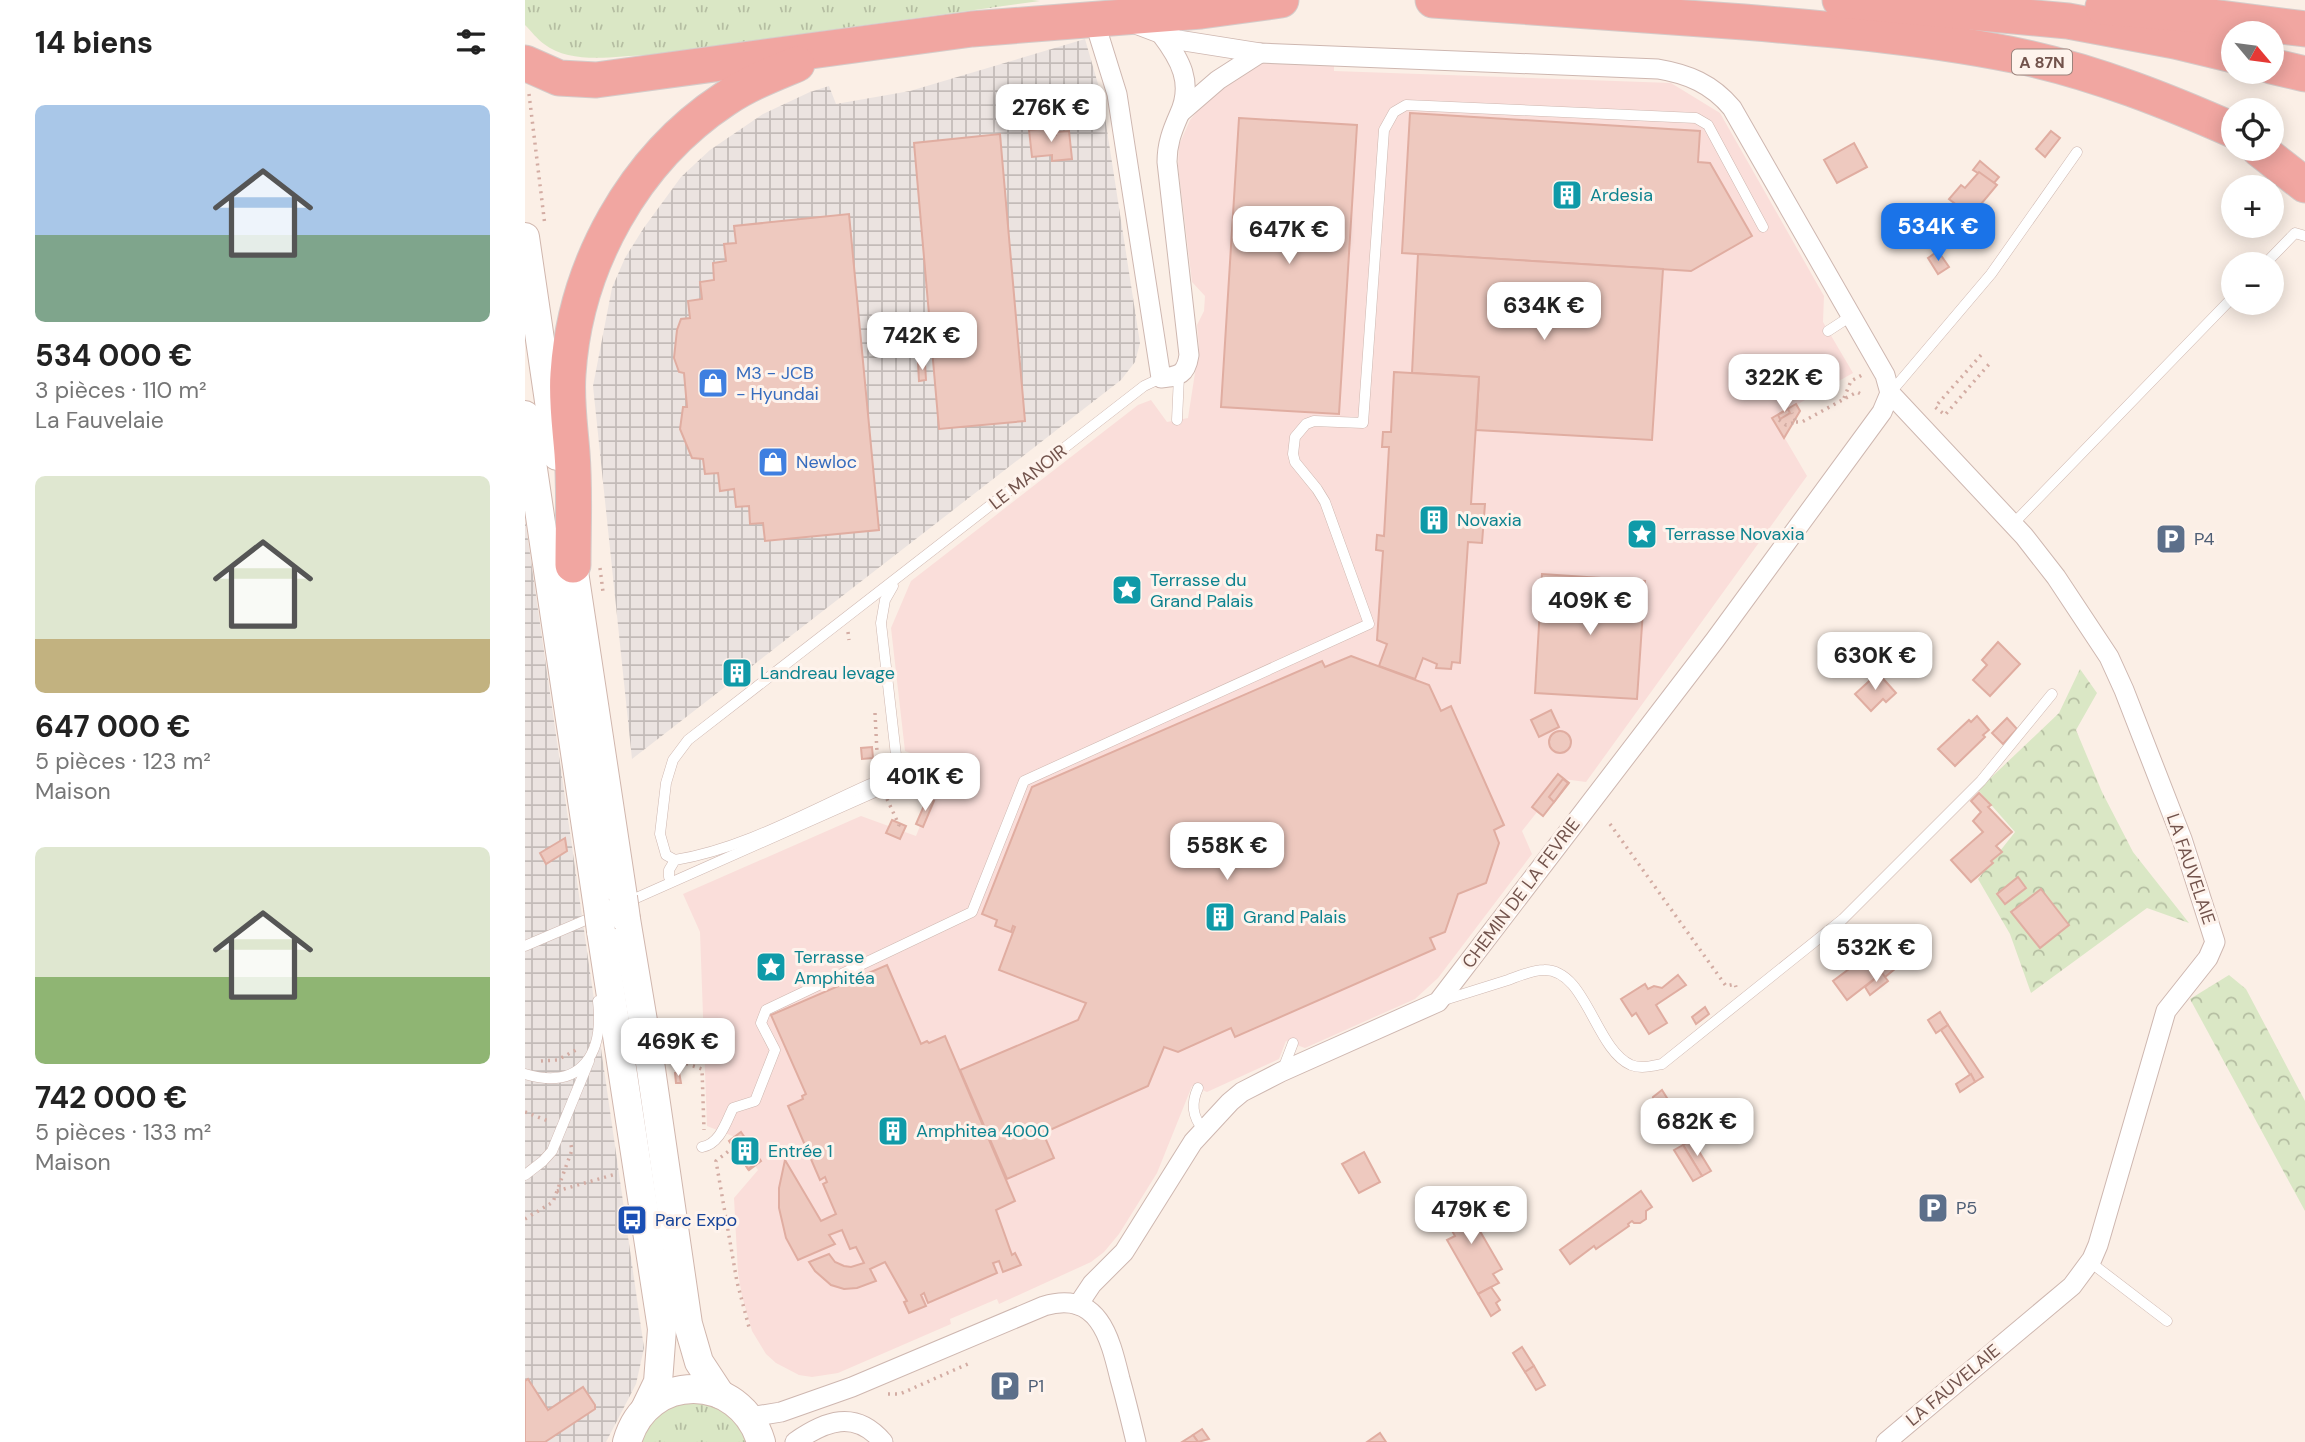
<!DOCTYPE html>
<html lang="fr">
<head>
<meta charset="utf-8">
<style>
  :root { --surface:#fff; --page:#f6f6f6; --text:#222; --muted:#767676; --accent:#1a73e8 }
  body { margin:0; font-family:"DM Sans",sans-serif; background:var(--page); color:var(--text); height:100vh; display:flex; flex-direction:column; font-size:26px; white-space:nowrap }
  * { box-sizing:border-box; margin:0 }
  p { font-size:23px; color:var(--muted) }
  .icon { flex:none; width:38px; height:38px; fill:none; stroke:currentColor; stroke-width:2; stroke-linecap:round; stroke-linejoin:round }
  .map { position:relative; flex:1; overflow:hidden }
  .side { display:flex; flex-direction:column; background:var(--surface); width:525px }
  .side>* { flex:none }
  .needle { width:46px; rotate:119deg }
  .buttons { position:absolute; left:1696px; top:21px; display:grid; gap:14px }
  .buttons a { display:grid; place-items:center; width:63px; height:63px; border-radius:50%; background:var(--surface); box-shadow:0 4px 18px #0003; font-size:35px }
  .price { position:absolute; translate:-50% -60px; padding:0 16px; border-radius:14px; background:#fff; color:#222; font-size:23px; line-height:46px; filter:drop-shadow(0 2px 4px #0008) }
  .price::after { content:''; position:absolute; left:50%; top:42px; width:21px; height:16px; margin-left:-10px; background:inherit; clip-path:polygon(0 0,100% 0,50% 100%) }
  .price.selected { background:var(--accent); color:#fff }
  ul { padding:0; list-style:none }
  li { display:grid; align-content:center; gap:14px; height:371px; padding:0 35px }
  li span { display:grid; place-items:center; height:217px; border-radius:10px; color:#555 }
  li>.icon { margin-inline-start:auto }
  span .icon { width:126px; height:126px; fill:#fffc; stroke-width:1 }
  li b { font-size:30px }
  h2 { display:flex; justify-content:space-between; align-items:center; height:84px; padding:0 35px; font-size:30px }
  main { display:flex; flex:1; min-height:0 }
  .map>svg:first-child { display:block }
</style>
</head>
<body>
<main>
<section class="side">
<h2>14 biens<svg class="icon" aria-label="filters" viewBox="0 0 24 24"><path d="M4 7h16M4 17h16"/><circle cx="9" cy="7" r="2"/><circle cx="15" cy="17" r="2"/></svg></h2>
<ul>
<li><span style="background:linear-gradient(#a9c7e8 60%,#7fa58c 0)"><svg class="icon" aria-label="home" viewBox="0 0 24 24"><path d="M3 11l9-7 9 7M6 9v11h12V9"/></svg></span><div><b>534 000 €</b><p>3 pièces · 110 m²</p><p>La Fauvelaie</p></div></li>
<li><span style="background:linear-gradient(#dfe7d0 75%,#c2b280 0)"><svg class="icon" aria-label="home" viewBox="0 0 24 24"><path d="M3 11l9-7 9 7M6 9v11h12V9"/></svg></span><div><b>647 000 €</b><p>5 pièces · 123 m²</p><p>Maison</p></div></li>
<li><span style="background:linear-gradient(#dfe7d0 60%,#8fb573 0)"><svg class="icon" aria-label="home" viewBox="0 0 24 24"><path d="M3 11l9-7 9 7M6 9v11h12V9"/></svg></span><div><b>742 000 €</b><p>5 pièces · 133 m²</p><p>Maison</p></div></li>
</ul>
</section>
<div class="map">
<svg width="1780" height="1442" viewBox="0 0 1780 1442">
  <defs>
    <pattern id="industrial-grid" width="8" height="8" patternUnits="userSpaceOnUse" patternTransform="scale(1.75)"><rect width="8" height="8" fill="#ebe3e0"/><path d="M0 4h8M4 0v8" fill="none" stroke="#c3bbb8"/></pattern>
    <pattern id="grass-tufts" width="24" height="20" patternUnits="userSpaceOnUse" patternTransform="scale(1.75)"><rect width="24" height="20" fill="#dae7c5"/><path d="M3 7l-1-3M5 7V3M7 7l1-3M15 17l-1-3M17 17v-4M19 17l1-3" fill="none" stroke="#b5bea2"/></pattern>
    <pattern id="forest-crowns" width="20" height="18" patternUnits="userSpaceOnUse" patternTransform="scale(1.75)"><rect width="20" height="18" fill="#dae7c5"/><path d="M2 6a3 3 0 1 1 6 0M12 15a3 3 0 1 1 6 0" fill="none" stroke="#b5bea2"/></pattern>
  </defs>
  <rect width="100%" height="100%" fill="#fbefe6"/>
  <polygon fill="#fadeda" points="736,63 809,66 809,71 1146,83 1195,113 1299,296 1298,322 1328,373 1248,418 1282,476 1061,782 1038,779 997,831 1007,854 913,978 890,999 780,1048 761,1041 754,1059 682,1092 667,1086 632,1173 594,1234 579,1252 566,1262 474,1304 472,1299 425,1319 426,1324 313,1373 287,1377 274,1375 251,1363 241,1354 227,1331 217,1296 213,1273 209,1198 233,1170 210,1137 182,1126 175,932 158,894 336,816 391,836 419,766 380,751 366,628 386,581 613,405 626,400 642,422 663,418 674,347 672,325 679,311 680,296 667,282 653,166 654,145 665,120 686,94"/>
  <g fill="url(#industrial-grid)">
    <polygon points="560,39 577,98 615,343 610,362 596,380 107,759 68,386 87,288 100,258 118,229 156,177 185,150 238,114 285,92 304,86 311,104 385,91"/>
    <polygon points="0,519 119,1348 111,1384 81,1442 0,1442"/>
  </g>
  <g fill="url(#grass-tufts)">
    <path d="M0,0H507L515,1L122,55C90,56 46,65 19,44C12,39 6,31 0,25Z"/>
    <polygon points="168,1400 203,1411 224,1442 114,1442 134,1412"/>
  </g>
  <g fill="url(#forest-crowns)">
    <polygon points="1555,669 1572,693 1551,730 1577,792 1608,852 1664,923 1622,908 1506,993 1485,934 1453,879 1490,832 1453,790 1534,713"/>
    <polygon points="1704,975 1721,989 1780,1101 1780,1211 1665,999"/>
  </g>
  <g fill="#eec9bf" stroke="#e0ada1" stroke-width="2">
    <polygon points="522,101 536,104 534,114 520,110"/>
    <polygon points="885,113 1175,131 1173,162 1185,163 1227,236 1166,271 877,253"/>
    <polygon points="714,118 832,125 814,414 696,407"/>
    <polygon points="526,128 526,135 531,135 531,132 544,131 547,159 527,161 527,155 507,157 504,130"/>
    <polygon points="1526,131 1535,138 1520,157 1511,149"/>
    <polygon points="475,134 500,421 414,429 389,143"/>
    <polygon points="1329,143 1342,167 1312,183 1299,160"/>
    <polygon points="1455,161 1474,177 1469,183 1448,170"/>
    <polygon points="1454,172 1472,185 1446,216 1424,199 1436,185 1440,188"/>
    <polygon points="324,214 354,530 240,541 238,523 225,524 224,506 211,507 209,489 195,491 193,473 180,474 178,459 167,458 155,429 158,407 162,407 159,373 154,372 149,358 152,330 156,319 165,318 163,301 177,299 175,282 189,280 188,263 201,261 199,244 211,243 209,226"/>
    <polygon points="1413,251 1424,267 1413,274 1403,258"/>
    <polygon points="893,254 1138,269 1127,440 951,430 954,377 887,373"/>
    <polygon points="393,363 400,363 401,380 394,381"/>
    <polygon points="869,372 954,377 946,504 960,504 957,543 943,542 935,663 927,662 926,669 911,668 912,664 898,658 890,679 854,666 862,644 852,640 858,551 851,550 852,535 859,536 864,447 857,447 858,432 866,432"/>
    <polygon points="1271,404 1275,411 1259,438 1247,418"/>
    <polygon points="1263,409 1265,413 1255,419 1253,415"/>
    <polygon points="1017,574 1120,581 1112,699 1010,693"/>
    <polygon points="1473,642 1495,664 1465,696 1448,680 1462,665 1457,660"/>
    <polygon points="826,656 904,685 916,711 926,706 979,825 969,830 974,843 961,883 933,894 920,932 905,938 910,949 710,1037 706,1028 653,1052 639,1047 623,1086 518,1133 529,1158 482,1179 435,1070 553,1020 561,1003 474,970 490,927 488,926 486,932 470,926 472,920 457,914 507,787 797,661 800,667"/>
    <polygon points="215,666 219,672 208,681 204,674"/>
    <polygon points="1353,673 1371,693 1361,702 1358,699 1346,711 1330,694"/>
    <polygon points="1026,710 1034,727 1014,737 1006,720"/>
    <polygon points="1452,716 1464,730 1458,735 1460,737 1430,766 1413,749 1444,720 1446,722"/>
    <polygon points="1482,718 1492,729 1478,744 1467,733"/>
    <circle cx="1035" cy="742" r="11"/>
    <polygon points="347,747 348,758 337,759 336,748"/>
    <polygon points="1033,774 1044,783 1018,816 1007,807"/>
    <polygon points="1038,779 1043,783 1029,802 1024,797"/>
    <polygon points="1454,793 1466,805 1463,807 1487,832 1471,846 1477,852 1466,861 1468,863 1446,882 1426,860 1458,832 1448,821 1456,812 1446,801"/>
    <polygon points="402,799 409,801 398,827 391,824"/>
    <polygon points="367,820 381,826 375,839 361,833"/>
    <polygon points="40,838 42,851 21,864 15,853"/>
    <polygon points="1493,877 1501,888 1480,904 1472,894"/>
    <polygon points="1516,889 1544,925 1515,948 1486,912"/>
    <polygon points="1355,946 1371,968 1360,977 1357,973 1322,1000 1308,981"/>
    <polygon points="362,965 396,1044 402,1041 404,1043 420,1036 490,1201 471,1210 487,1255 490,1253 496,1265 478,1272 474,1261 468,1263 472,1273 403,1303 399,1293 396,1295 401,1306 384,1313 379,1302 382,1301 360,1262 345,1269 351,1281 332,1288 319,1289 306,1285 290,1271 284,1262 304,1254 310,1262 319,1266 326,1267 339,1263 331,1247 325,1249 317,1230 304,1235 310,1244 273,1260 261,1238 254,1208 254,1188 260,1160 296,1221 311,1214 298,1184 302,1182 300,1177 295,1180 263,1106 278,1099 277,1096 281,1094 246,1015"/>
    <polygon points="1357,973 1363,981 1345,995 1340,987"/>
    <polygon points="1153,975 1161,985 1131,1005 1142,1023 1124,1034 1111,1013 1107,1016 1096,999 1120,984 1123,989 1129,986 1137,988"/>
    <polygon points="1180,1007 1184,1014 1171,1024 1167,1017"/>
    <polygon points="1415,1012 1423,1025 1411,1033 1403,1020"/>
    <polygon points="1423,1025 1458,1077 1450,1082 1416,1030"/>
    <polygon points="154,1072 156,1083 151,1083 150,1073"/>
    <polygon points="1446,1074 1450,1082 1435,1092 1431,1084"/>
    <polygon points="1137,1090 1154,1117 1144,1124 1133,1120 1126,1107 1128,1097"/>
    <polygon points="1153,1118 1161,1132 1151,1137 1144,1124"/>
    <polygon points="216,1132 236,1161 224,1170 204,1141"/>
    <polygon points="1167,1140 1186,1171 1177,1176 1158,1145"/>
    <polygon points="1158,1145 1177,1176 1168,1181 1149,1150"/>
    <polygon points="219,1149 229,1165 223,1169 213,1153"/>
    <polygon points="839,1152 855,1182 834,1193 817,1164"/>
    <polygon points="1116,1191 1127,1207 1121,1211 1121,1219 1115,1223 1109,1223 1107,1221 1103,1224 1104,1226 1071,1249 1069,1246 1045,1264 1035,1250"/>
    <polygon points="934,1195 977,1269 968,1274 974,1283 953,1294 922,1240 930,1236 914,1208"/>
    <polygon points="966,1287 975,1300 971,1303 975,1310 966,1316 953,1294"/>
    <polygon points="997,1347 1009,1366 1000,1372 988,1353"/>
    <polygon points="1009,1366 1020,1385 1011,1390 1000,1372"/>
    <polygon points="3,1379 23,1410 58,1387 70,1405 70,1409 20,1442 0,1442 0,1381"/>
    <polygon points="677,1429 684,1439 673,1442 668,1435"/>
    <polygon points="855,1433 861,1442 842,1442"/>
    <polygon points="668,1435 673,1442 657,1442"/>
  </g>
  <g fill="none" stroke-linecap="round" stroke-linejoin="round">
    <g stroke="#ceb7b0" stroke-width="11">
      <g id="service">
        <polyline points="1740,264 1770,233 1780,236"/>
        <polyline points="1303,331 1326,316"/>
        <polyline points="1366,392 1466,274 1552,152"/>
        <polyline points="652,420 654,376"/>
        <polyline points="1488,524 1708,297"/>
        <polyline points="371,770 414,779"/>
        <polyline points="150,860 141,855 135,834 141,783 148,760 163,740 619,386 636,378"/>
        <path d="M144,877V870L150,860C218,849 282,812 345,784H356"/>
        <polyline points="100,903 348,793 369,775 372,764 356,623 360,600 368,586"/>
        <polyline points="0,946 70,916"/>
        <path d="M916,1001C939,994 961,987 983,980C994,976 1007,970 1019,970C1061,969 1070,1049 1106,1065C1116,1069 1127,1066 1137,1064L1318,919L1456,781L1527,694"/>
        <polyline points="758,1069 768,1043"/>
        <path d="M0,1074C57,1091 79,1053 73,1001"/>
        <path d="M673,1088C666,1103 667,1116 678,1129"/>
        <path d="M177,1147C195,1144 201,1122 208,1108L230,1101L250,1050L236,1023L241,1010L447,912L499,781L844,624L800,502L792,489L770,462L768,454L770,437L781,424L789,421L838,423L859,130L869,112L881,105L1171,118L1183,125L1238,227"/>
        <polyline points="0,1175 18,1161 27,1151 64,1061"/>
        <polyline points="1565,1262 1642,1321"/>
      </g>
    </g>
    <g stroke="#ceb7b0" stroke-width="21">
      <g id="minor">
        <path d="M574,36L592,94L636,378C654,376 661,375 664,355L642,162C642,144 647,131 654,115C669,83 655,59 636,34"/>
        <polyline points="656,112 693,80 735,53"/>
        <path d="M553,1305L567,1284L599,1252L668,1142L705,1102L717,1092L756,1072L913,1002L1190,640L1357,412L1365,393L1360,375L1207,108C1187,84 1163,74 1133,69L735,53L653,40L608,23"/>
        <path d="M225,1417L256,1412L327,1387L519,1306C574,1290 585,1338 595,1379C601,1400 606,1421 611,1442"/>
        <path d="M270,1442C300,1421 330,1409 358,1442"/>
        <polyline points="1361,1442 1547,1286 1567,1259 1573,1245 1641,1011 1683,958 1690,942 1657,839 1599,690 1584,657 1531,577 1499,536 1365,393"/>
      </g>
    </g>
    <g stroke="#d0b6ad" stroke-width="30">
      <g id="secondary">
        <polyline points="0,237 32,456"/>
        <polyline points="0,415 73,908"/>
        <polyline points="45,545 98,897"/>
        <polyline points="101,919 126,1069 163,1324 174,1362 195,1394"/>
        <polyline points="76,931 137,1329 133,1382 120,1409"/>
        <path d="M102,1442C122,1371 215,1372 236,1442"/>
      </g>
    </g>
    <g stroke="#d5cbc9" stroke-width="37">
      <g id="motorway">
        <path d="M908,0C1012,7 1116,14 1219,22C1315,30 1410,38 1503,58C1574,74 1642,101 1708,130"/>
        <polyline points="1315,0 1543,21 1650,41 1708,55"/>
        <polyline points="1578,7 1663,14 1780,29"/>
        <polyline points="0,63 34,78 71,80 447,29 676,11 756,0"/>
        <polyline points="1746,66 1780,74"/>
        <polyline points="1734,149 1780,185"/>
        <path d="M48,565C48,528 50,490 47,453C45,427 41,401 43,374C50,265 109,159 200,99C222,84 248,74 272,64"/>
      </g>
    </g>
    <g stroke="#d3aca3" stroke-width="3.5" stroke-dasharray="2 5" stroke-linecap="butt">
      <polyline points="4,94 20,226"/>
      <polyline points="1456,355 1410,407 1420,415 1465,363"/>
      <polyline points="1319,398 1326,381 1337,375"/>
      <polyline points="1254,420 1261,425 1271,422 1267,413"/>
      <polyline points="1271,422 1277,422 1332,392 1338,395"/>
      <polyline points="75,568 78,592"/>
      <polyline points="323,632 324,640"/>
      <polyline points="350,713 353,772"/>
      <polyline points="362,799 374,825 372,829"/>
      <polyline points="1085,824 1201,986 1210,984 1211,987"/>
      <polyline points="148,1059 177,1069 179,1130"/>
      <polyline points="16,1061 32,1060 51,1050"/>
      <polyline points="0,1112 26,1122"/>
      <polyline points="214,1143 191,1161 212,1282 225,1331"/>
      <polyline points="32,1191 91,1174"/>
      <polyline points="0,1219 28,1202 47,1150 46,1145"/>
      <polyline points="363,1394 375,1394 445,1363"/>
    </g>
    <use href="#service" stroke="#fff" stroke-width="10"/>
    <use href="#minor" stroke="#fff" stroke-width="19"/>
    <use href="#secondary" stroke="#fff" stroke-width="28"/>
    <use href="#motorway" stroke="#f1a6a1" stroke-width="35"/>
    <g stroke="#d0b6ad" stroke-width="30" stroke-linecap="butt">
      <g id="secondary-bridge">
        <polyline points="98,897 101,919"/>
        <polyline points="73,908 76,931"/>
      </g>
    </g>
    <use href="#secondary-bridge" stroke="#fff" stroke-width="28"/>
  </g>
  <defs>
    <g id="building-square" transform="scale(1.575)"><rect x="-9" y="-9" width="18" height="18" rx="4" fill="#0f9aa8" stroke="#fef3ec"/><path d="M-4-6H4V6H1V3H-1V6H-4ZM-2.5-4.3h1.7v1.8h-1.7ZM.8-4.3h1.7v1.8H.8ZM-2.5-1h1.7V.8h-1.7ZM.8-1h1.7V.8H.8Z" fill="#fff"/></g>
    <g id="shop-square" transform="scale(1.575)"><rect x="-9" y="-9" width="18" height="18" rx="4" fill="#3f7fe0" stroke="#fef3ec"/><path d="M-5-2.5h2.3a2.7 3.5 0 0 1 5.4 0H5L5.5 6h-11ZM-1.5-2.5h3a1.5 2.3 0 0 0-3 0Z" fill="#fff"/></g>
    <g id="sight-square" transform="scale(1.575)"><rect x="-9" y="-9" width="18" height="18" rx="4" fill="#0f9aa8" stroke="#fef3ec"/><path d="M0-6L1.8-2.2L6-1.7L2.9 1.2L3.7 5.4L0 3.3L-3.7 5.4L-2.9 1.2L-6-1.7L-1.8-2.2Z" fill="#fff"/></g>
    <g id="parking-square" transform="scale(1.575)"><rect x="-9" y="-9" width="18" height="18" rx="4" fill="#5c6f8a" stroke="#fef3ec"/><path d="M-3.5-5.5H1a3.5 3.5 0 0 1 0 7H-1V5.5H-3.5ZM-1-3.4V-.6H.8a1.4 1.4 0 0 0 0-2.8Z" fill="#fff"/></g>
    <g id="bus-square" transform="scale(1.575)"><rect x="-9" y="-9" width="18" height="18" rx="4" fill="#1a4fb4" stroke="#fef3ec"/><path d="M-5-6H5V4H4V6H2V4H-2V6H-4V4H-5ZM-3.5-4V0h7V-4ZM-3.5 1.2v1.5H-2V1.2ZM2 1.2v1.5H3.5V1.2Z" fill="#fff"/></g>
  </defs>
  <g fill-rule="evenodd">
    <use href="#building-square" x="1042" y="195"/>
    <use href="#shop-square" x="188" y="383"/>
    <use href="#shop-square" x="248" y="462"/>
    <use href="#building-square" x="909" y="520"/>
    <use href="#sight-square" x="1117" y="534"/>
    <use href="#parking-square" x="1646" y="539"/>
    <use href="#sight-square" x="602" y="590"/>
    <use href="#building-square" x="212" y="673"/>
    <use href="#building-square" x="695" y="917"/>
    <use href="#sight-square" x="246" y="967"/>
    <use href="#building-square" x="368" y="1131"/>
    <use href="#building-square" x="220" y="1151"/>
    <use href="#parking-square" x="1408" y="1208"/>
    <use href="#bus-square" x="107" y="1220"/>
    <use href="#parking-square" x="480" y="1386"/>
  </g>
  <g text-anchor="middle" stroke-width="6" stroke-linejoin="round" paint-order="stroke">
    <rect fill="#fef3ec" stroke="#9c837c" stroke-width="2" x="1487" y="49.5" width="60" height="25" rx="5"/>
    <g font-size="16" font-weight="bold" fill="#72534c">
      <text x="1517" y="68">A 87N</text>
    </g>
    <g font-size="18" fill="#0d838f" stroke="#fef3ec" text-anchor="start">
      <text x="1065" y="201">Ardesia</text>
      <text x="932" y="526">Novaxia</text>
      <text x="1140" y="540">Terrasse Novaxia</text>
      <text x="625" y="586">Terrasse du<tspan x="625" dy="21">Grand Palais</tspan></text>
      <text x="235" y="679">Landreau levage</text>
      <text x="718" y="923">Grand Palais</text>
      <text x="269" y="963">Terrasse<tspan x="269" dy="21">Amphitéa</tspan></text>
      <text x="391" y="1137">Amphitea 4000</text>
      <text x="243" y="1157">Entrée 1</text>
    </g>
    <g font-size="18" fill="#366cbe" stroke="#fef3ec" text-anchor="start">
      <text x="211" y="379">M3 - JCB<tspan x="211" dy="21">- Hyundai</tspan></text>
      <text x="271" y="468">Newloc</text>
    </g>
    <g font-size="18" fill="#72534c" stroke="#fef3ec">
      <text transform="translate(503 477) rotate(-38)" y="6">LE MANOIR</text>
      <text transform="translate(1666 869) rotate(71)" y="6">LA FAUVELAIE</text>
      <text transform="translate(996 893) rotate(-53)" y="6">CHEMIN DE LA FEVRIE</text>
      <text transform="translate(1428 1385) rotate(-40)" y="6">LA FAUVELAIE</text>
    </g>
    <g font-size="18" fill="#4e5e75" stroke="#fef3ec" text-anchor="start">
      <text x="1669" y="545">P4</text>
      <text x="1431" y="1214">P5</text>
      <text x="503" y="1392">P1</text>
    </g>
    <g font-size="18" fill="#164399" stroke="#fef3ec" text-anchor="start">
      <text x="130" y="1226">Parc Expo</text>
    </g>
  </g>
</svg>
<div class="buttons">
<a><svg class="needle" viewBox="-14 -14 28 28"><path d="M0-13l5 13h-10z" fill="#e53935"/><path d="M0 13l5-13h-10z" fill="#767676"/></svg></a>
<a><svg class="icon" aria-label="locate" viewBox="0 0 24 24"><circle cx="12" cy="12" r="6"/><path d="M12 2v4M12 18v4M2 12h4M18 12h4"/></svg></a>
<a>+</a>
<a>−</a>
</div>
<b class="price" style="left:526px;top:144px">276K €</b>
<b class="price selected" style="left:1413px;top:263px">534K €</b>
<b class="price" style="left:764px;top:266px">647K €</b>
<b class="price" style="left:1019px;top:342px">634K €</b>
<b class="price" style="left:397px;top:372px">742K €</b>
<b class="price" style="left:1259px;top:414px">322K €</b>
<b class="price" style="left:1065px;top:637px">409K €</b>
<b class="price" style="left:1350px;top:692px">630K €</b>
<b class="price" style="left:400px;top:813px">401K €</b>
<b class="price" style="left:702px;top:882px">558K €</b>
<b class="price" style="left:1351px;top:984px">532K €</b>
<b class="price" style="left:153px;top:1078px">469K €</b>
<b class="price" style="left:1172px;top:1158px">682K €</b>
<b class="price" style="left:946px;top:1246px">479K €</b>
</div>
</main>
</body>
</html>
